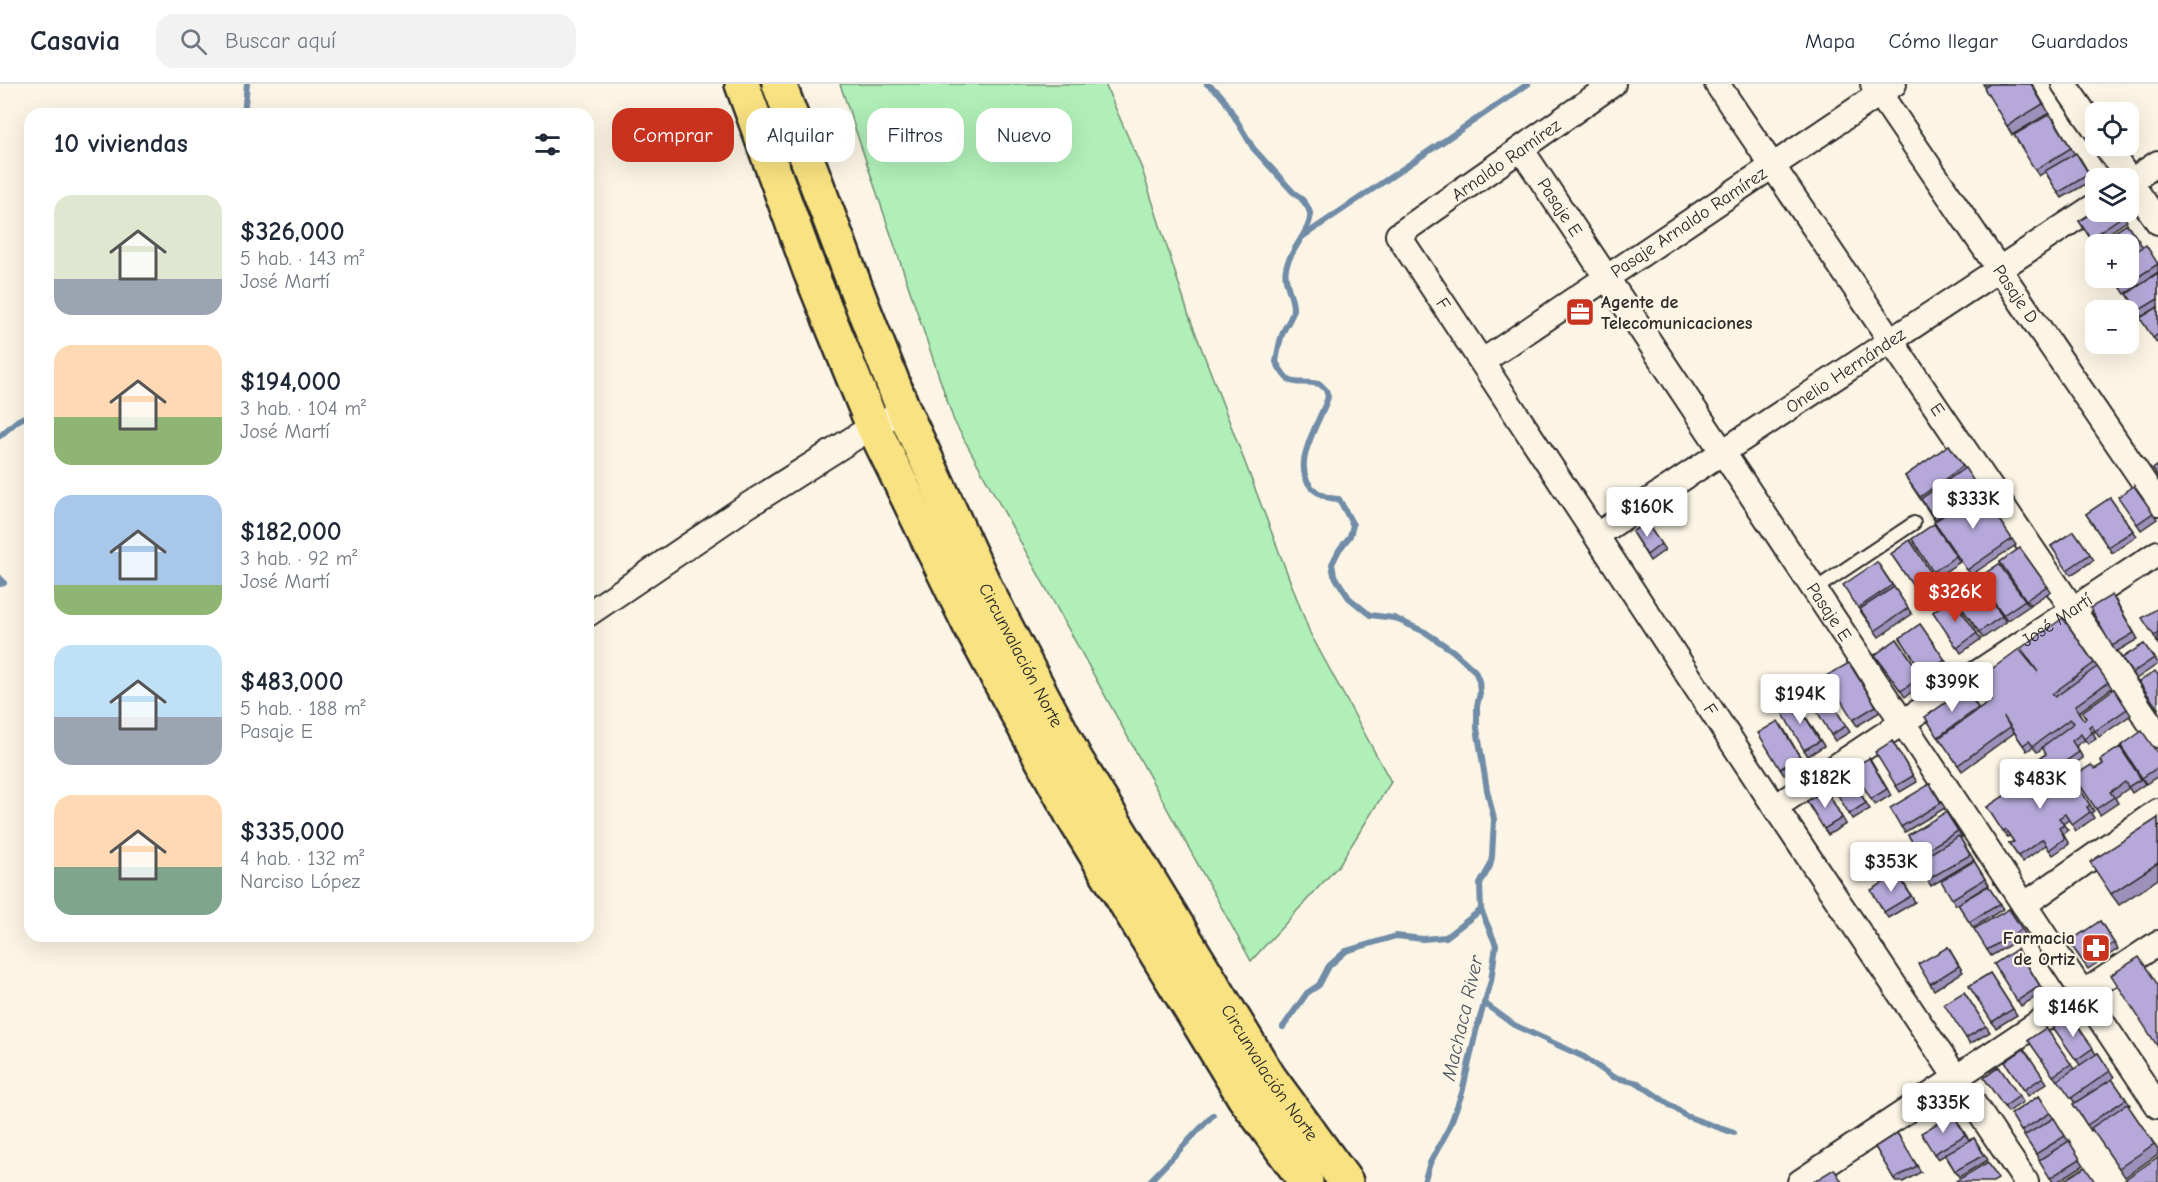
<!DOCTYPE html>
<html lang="es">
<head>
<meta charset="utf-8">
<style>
  :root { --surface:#fff; --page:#f2f2f3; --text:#1f2937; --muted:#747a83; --line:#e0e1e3; --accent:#c8321e }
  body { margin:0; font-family:"Comic Neue",sans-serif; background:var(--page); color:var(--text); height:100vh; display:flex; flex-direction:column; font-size:22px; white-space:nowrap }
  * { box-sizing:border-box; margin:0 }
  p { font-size:20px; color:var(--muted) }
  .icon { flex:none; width:33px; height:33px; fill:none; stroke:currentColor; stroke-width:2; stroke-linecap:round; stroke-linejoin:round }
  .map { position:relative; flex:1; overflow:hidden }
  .panel { position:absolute; left:24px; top:24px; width:570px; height:834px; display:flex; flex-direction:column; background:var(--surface); border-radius:18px; box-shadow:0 6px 24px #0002 }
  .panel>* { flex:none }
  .top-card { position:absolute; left:612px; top:24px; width:570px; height:54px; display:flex; gap:12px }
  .tools { position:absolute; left:2085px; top:18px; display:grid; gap:12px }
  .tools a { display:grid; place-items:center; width:54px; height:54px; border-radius:12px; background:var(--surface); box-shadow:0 6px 24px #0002; font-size:30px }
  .price { position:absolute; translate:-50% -51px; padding:0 14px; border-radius:6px; background:#fff; color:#222; font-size:20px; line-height:39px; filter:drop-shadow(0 2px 3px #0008) }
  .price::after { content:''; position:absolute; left:50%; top:36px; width:18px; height:14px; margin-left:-9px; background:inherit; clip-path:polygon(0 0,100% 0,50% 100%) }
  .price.selected { background:var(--accent); color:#fff }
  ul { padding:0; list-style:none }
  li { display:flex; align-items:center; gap:18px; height:150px; padding:0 30px }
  li span { display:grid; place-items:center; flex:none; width:168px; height:120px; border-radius:18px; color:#555 }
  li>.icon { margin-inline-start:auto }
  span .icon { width:72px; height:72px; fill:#fffc; stroke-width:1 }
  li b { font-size:26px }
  h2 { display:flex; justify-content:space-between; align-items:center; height:72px; padding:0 30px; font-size:26px }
  .chip { padding:0 21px; border-radius:18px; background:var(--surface); box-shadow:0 6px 24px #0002; font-size:21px; line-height:54px }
  .chip.selected { background:var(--accent); color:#fff }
  header { display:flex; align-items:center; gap:36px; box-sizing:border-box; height:84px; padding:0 30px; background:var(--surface); border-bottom:2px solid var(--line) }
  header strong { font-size:28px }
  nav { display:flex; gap:33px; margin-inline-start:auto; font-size:21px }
  .search { width:420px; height:54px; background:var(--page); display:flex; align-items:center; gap:15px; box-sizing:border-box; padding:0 21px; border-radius:18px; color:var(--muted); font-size:22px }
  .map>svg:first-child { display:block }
</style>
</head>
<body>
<header>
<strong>Casavia</strong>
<div class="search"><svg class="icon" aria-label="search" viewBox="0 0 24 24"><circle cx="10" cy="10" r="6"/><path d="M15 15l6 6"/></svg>Buscar aquí</div>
<nav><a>Mapa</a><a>Cómo llegar</a><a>Guardados</a></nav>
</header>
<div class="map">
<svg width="2158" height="1098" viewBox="0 0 2158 1098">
  <rect width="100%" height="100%" fill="#fcf5e5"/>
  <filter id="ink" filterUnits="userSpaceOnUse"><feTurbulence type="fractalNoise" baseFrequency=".0167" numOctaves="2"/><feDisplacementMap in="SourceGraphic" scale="12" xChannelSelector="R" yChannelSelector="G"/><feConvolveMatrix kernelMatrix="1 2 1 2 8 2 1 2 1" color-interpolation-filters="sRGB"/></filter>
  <g filter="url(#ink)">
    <polygon fill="#b0f0b8" stroke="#6e8e72" stroke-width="1.5" points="840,0 1105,0 1142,85 1188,229 1310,549 1391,698 1339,781 1251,877 954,337"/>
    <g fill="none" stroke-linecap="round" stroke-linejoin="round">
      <g stroke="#708ca7" stroke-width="6">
        <path d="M1207,0L1218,8L1224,15L1253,64L1293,108C1300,112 1308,121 1310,129C1313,144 1289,167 1286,184C1283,199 1293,210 1293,225C1293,233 1287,239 1284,246C1279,256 1278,267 1276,278C1292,307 1293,295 1320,300L1326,306L1328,313C1320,339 1285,386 1317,408C1325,413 1330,415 1339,415L1353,441L1350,452L1339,466L1332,480L1334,491L1349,514L1370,531L1394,534L1425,548L1453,567L1475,587L1479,597L1480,609L1477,622V644L1487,706L1494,735L1492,773L1490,782L1480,800L1481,826L1496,861L1491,897L1476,947L1462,1009L1449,1044L1430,1079L1424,1098"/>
        <polyline points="244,30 247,0"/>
        <polyline points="1302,153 1528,0"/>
        <polyline points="0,352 17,337 30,330"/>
        <polyline points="0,494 4,499 0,500"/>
        <polyline points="1484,919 1514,941 1584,973 1613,993 1638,999 1686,1032 1734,1049"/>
        <polyline points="1283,943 1307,909 1319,901 1329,882 1346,867 1396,852 1423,855 1446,853 1481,826"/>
        <polyline points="1149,1098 1213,1031"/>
      </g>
      <g stroke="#2b2b2b" stroke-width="16">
        <polyline id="service" points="1814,506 1914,439"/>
      </g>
      <g stroke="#2b2b2b" stroke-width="28">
        <g id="minor">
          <path id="s1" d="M1613,0L1398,151L1775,723L2026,1098"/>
          <path id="s2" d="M1717,0L2158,651"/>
          <path id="s3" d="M1873,0L2158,419"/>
          <polyline points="2064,0 2096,46"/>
          <polyline points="2106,62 2128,94"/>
          <path id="s4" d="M1521,65L2158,1022"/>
          <polyline points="2128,95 2158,138"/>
          <polyline points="2128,99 2158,79"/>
          <path id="s5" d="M1483,277L1894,0"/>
          <path id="s6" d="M1597,451L2096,121"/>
          <polyline points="588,530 747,422 873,342 887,335"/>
          <path id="s7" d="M1775,723L2158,469"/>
          <polyline points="2024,821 2158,727"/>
          <polyline points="1800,1098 2158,859"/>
        </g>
      </g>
      <g stroke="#2b2b2b" stroke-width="38">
        <g id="trunk">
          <polyline points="742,0 810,187 873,342 971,544 1073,733 1244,1013 1306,1098"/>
          <path id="s8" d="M779,0L864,226L904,327L986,505L1075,674L1269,993L1346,1098"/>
        </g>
      </g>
      <use href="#service" stroke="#fcf5e5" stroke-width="12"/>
      <use href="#minor" stroke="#fcf5e5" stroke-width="24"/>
      <use href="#trunk" stroke="#f8e281" stroke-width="33"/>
    </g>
    <g fill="#9d91bb" stroke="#2b2b2b" stroke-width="1.5">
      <polygon points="1983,0 2032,0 2049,29 2012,51 2007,42"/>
      <polygon points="2054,35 2074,69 2080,74 2093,96 2062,114 2045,88 2039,92 2035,86"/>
      <polygon points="2121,128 2127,137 2094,159 2079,137"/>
      <polygon points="2127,140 2143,163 2128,172 2128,160"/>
      <polygon points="2158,179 2158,188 2125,210 2121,204"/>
      <polygon points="2158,189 2158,223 2142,233 2127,210"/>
      <polygon points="2158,223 2158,259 2157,259 2140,234"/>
      <polygon points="1949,361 2016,461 1971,491 1905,392"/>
      <polygon points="2134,402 2157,435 2141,446 2137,440"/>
      <polygon points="2110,414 2137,452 2112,469 2086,430"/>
      <polygon points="1646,438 1665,466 1650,477 1632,448"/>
      <polygon points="1934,440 1960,478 1937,493 1912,455"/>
      <polygon points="2074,447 2094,476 2071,491 2051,462"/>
      <polygon points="1910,456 1935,495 1917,508 1891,470"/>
      <polygon points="2020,464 2051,507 2030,521 2000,478"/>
      <polygon points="1877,478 1912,530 1879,553 1858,524"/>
      <polygon points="1999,480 2029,522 2007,537 1977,495"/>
      <polygon points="1975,494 2006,538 1983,554 1952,510"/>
      <polygon points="1952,514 1981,555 1961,569 1933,528"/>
      <polygon points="2116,517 2138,555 2116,568 2112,562"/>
      <polygon points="2158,524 2158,561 2156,556 2154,552"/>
      <polygon points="2063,534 2112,604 2079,628 2082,634 2084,636 2086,634 2114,605 2131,631 2099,653 2095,647 2093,648 2096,655 2088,660 2085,656 2076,662 2083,674 2067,685 2094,727 2091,729 2094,734 2076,747 2069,736 2063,740 2068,746 2063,750 2069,760 2053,771 2046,761 2022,778 2009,759 2014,758 2010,752 2007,753 1987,723 2041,696 2048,691 2038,675 2046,670 2043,664 2037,668 2033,663 2027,667 2008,639 2014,649 1962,687 1925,633 1966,605 1979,625 2038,588"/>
      <polygon points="1920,540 1949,582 1928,596 1900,554"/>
      <polygon points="1897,555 1926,597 1905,613 1875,571"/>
      <polygon points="2144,560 2158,580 2136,595 2122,574"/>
      <polygon points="1853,584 1880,628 1857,642 1853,636"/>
      <polygon points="1822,604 1850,648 1835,657 1831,651"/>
      <polygon points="1799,622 1824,662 1808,672 1804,666"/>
      <polygon points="1782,642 1804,679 1784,691 1780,685"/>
      <polygon points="1892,657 1917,698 1900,708 1896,702"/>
      <polygon points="2121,662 2158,669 2158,692 2146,700"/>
      <polygon points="2120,663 2145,700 2132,709 2129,704 2115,714 2118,719 2100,731 2074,692 2095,685 2103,680"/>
      <polygon points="1869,674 1891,711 1875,721 1871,715"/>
      <polygon points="1849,691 1870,725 1853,735 1849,730"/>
      <polygon points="1930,700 1945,724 1905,748 1901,743"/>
      <polygon points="1830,712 1846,740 1828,751 1824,745"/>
      <polygon points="1950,733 1962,753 1960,754 1974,776 1931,802 1927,796 1923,774 1908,751"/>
      <polygon points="2158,734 2158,795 2119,821 2111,810"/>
      <polygon points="1974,777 1989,801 1964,816 1988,802 2003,825 1973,844 1958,820 1956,821 1952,815"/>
      <polygon points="1902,796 1915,818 1888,834 1884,828"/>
      <polygon points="2009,825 2026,851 1991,872 1987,866"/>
      <polygon points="2100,837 2118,865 2088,885 2069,858"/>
      <polygon points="1948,863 1963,888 1934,906 1930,900"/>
      <polygon points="2021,871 2044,908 2021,922 1994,880"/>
      <polygon points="1990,889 2017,931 1996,944 1969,902"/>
      <polygon points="1964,908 1990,948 1970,960 1966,954"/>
      <polygon points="2070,931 2096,970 2098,969 2114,993 2112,995 2130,1021 2128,1022 2158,1065 2158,1070 2125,1093 2093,1046 2091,1047 2073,1020 2075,1019 2059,996 2057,997 2028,956 2046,944 2074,985 2080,981 2053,943"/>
      <polygon points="2024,965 2047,999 2028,1012 2005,978"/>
      <polygon points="1999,983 2023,1018 2008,1028 1984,994"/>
      <polygon points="2039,1012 2084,1081 2057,1098 2053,1098 2011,1030"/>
      <polygon points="1953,1030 1969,1056 1974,1054 1988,1076 1959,1093 1945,1071 1938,1075 1934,1070"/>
      <polygon points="1897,1049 1921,1088 1903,1098 1896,1098 1875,1063"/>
    </g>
    <g fill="#b6a9da" stroke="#2b2b2b" stroke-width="1.5">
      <polygon points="1990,0 2031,0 2043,20 2007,42 1984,4"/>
      <polygon points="2050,30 2071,64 2035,86 2014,51"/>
      <polygon points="2076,69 2089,90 2058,109 2045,87"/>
      <polygon points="2096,126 2096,128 2121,128 2123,132 2090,154 2079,137"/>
      <polygon points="2127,140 2139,157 2128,163 2128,160 2096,160 2096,166 2093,162"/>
      <polygon points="2146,161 2158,180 2121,204 2114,194 2128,194 2128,173"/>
      <polygon points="2158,189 2158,215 2138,227 2127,210"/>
      <polygon points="2158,223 2158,250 2153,254 2140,234"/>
      <polygon points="1949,361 1963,382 1920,413 1905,392"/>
      <polygon points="2158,381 2158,393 2153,385"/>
      <polygon points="1965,384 1979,405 1935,435 1921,415"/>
      <polygon points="2134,402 2153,429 2137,440 2118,413"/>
      <polygon points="1980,407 2012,455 1967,486 1934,438"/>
      <polygon points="2110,414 2133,447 2108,463 2086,430"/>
      <polygon points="1646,438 1661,460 1647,471 1632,448"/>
      <polygon points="1934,440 1956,472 1933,488 1912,455"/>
      <polygon points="2074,447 2090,470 2067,486 2051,462"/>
      <polygon points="1910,456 1931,489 1913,502 1891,470"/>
      <polygon points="2020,464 2047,502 2026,516 2000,478"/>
      <polygon points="1877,478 1892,501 1858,524 1843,501"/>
      <polygon points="1999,480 2025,516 2003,531 1977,495"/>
      <polygon points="1975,494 2002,532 1979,548 1952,510"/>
      <polygon points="1894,503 1908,524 1875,547 1860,525"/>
      <polygon points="2112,511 2134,549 2112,562 2090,524"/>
      <polygon points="1952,514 1977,549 1957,564 1933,528"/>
      <polygon points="2158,524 2158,549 2154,552 2142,534"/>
      <polygon points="2063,534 2094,579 2052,610 2055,613 2097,583 2108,598 2075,622 2079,629 2084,636 2086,634 2082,628 2114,605 2127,625 2095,647 2091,641 2089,643 2092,649 2084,655 2081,650 2072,657 2079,668 2047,690 2038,675 2046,670 2042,663 2074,639 2070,635 2033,662 2029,657 2023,661 2004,633 2010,643 1958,681 1939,654 1992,616 1977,596 2019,565 2038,588 2021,564"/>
      <polygon points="1920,540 1945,576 1924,590 1900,554"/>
      <polygon points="1897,555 1922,592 1901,607 1875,571"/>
      <polygon points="2144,560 2154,574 2132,589 2122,574"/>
      <polygon points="1849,579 1876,622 1853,636 1826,592"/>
      <polygon points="2155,587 2158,591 2158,625 2139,598"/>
      <polygon points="1822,604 1846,642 1831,651 1808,612"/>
      <polygon points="1966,605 1978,624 1938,653 1925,633"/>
      <polygon points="1795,616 1820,657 1804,666 1780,625"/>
      <polygon points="1778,637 1800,673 1780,685 1758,649"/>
      <polygon points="2142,647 2158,670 2158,683 2142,694 2121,662"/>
      <polygon points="1892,657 1913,692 1896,702 1875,668"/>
      <polygon points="2120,663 2141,695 2128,703 2125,698 2118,703 2110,708 2114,713 2096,725 2074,692 2091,681 2095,685 2103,680 2100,676"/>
      <polygon points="1869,674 1887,705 1871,715 1852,684"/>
      <polygon points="2064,681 2090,721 2087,723 2090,728 2072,741 2065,730 2059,734 2064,741 2059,744 2065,754 2049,766 2043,755 2018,772 2009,759 2014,758 2006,746 2003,748 1987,723 2037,690 2041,696"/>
      <polygon points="1849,691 1866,719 1849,730 1832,701"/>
      <polygon points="1930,700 1941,719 1901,743 1890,724"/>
      <polygon points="1826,706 1842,734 1824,745 1807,717"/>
      <polygon points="1946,728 1958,747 1920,770 1908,751"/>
      <polygon points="2158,734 2158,779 2111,810 2090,778"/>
      <polygon points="1959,752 1970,771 1927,796 1916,778"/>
      <polygon points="1974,777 1985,795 1952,815 1941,797"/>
      <polygon points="1898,790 1911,812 1884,828 1871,806"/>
      <polygon points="1988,802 2000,820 1969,838 1958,820"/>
      <polygon points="2009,825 2022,845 1987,866 1974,845"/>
      <polygon points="2100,837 2114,859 2084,879 2069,858"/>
      <polygon points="1948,863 1959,882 1930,900 1918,880"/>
      <polygon points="2017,865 2040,902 2017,917 1994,880"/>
      <polygon points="2139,873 2158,901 2158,963 2111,891"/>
      <polygon points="1990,889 2013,925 1992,938 1969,902"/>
      <polygon points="1964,908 1986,942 1966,954 1944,920"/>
      <polygon points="2070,931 2093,964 2076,976 2053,943"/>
      <polygon points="2046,944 2071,980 2053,992 2028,956"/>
      <polygon points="2024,965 2043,993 2024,1006 2005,978"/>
      <polygon points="2098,969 2110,987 2071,1014 2058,996"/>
      <polygon points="1999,983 2019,1012 2004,1023 1984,994"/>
      <polygon points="2112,995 2126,1015 2087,1041 2073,1020"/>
      <polygon points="2039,1012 2050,1029 2021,1047 2011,1030"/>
      <polygon points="2127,1020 2154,1060 2119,1084 2091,1044"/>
      <polygon points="1953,1030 1965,1051 1934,1070 1921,1049"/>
      <polygon points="2054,1034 2065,1052 2036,1070 2024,1052"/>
      <polygon points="1897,1049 1917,1082 1894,1095 1875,1063"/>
      <polygon points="1974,1054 1984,1071 1955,1087 1945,1070"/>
      <polygon points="2069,1057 2080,1075 2050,1094 2039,1076"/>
      <polygon points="2158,1073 2158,1098 2121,1098"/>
      <polygon points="1988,1078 1998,1095 1993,1098 1956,1098 1956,1097"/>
      <polygon points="2085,1083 2095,1098 2061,1098"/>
      <polygon points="1834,1085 1842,1098 1813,1098"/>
    </g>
  </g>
  <defs>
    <g id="office-square" transform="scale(1.5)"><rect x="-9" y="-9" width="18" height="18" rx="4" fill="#c8321e" stroke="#fcf5e5"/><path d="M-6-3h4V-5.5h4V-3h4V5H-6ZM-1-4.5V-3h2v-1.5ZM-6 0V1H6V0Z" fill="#fff"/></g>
    <g id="pharmacy-square" transform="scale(1.5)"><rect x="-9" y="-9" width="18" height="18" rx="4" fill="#c8321e" stroke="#fcf5e5"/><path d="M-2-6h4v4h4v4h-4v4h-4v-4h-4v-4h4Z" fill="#fff"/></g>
  </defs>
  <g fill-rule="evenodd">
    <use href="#office-square" x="1580" y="228"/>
    <use href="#pharmacy-square" x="2096" y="864"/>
  </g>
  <g text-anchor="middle" stroke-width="4.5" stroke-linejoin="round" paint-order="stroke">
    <g font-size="18" fill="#2b2b2b" stroke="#fcf5e5">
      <text transform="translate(1506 76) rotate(-35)" y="6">Arnaldo Ramírez</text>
      <text dy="6" stroke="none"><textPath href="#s4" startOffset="70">Pasaje E</textPath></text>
      <text dy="6" stroke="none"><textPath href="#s5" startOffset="248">Pasaje Arnaldo Ramírez</textPath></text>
      <text dy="6" stroke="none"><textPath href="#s3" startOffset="254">Pasaje D</textPath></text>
      <text dy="6" stroke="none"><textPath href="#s1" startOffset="345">F</textPath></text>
      <text dy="6" stroke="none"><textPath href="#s6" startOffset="298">Onelio Hernández</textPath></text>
      <text dy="6" stroke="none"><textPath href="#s2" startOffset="393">E</textPath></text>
      <text dy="6" stroke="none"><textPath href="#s4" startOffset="556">Pasaje E</textPath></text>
      <text dy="6" stroke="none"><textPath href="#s7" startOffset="338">José Martí</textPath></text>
      <text dy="6" stroke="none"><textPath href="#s8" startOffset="621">Circunvalación Norte</textPath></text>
      <text dy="6" stroke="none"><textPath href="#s1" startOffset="831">F</textPath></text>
      <text dy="6" stroke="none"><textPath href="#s8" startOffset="1107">Circunvalación Norte</textPath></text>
    </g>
    <g font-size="18" font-weight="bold" fill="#2b2b2b" stroke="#fcf5e5" text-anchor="start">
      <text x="1601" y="224">Agente de<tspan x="1601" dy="21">Telecomunicaciones</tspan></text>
      <text x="2075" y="860" text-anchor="end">Farmacia<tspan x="2075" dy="21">de Ortiz</tspan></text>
    </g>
    <g font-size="20" font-style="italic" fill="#48545e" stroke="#fcf5e5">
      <text transform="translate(1462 934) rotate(-77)" y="7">Machaca River</text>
    </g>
  </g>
</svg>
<div class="tools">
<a><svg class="icon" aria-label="locate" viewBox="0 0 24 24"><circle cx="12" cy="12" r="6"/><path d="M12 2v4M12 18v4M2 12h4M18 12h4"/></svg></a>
<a><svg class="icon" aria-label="layers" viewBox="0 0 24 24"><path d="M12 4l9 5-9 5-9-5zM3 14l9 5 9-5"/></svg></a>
<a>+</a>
<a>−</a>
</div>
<b class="price" style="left:1973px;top:446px">$333K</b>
<b class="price" style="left:1647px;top:454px">$160K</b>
<b class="price selected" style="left:1955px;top:539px">$326K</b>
<b class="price" style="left:1952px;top:629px">$399K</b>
<b class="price" style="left:1800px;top:641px">$194K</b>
<b class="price" style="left:1825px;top:725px">$182K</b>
<b class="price" style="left:2040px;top:726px">$483K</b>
<b class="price" style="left:1891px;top:809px">$353K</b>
<b class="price" style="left:2073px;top:954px">$146K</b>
<b class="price" style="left:1943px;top:1050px">$335K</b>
<div class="top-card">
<a class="chip selected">Comprar</a>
<a class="chip">Alquilar</a>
<a class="chip">Filtros</a>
<a class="chip">Nuevo</a>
</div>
<section class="panel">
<h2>10 viviendas<svg class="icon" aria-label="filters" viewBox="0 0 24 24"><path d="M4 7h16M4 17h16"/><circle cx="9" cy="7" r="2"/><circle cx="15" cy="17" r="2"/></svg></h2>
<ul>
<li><span style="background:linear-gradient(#dfe7d0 70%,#9aa5b1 0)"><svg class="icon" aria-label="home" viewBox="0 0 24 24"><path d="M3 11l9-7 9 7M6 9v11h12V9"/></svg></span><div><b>$326,000</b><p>5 hab. · 143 m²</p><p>José Martí</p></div></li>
<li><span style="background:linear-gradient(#ffd9b3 60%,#8fb573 0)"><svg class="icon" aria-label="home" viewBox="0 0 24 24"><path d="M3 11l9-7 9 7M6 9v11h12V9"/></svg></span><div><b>$194,000</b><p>3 hab. · 104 m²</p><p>José Martí</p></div></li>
<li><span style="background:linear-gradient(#a9c7e8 75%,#8fb573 0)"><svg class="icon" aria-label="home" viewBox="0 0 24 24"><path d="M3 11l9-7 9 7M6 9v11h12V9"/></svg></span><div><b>$182,000</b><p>3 hab. · 92 m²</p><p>José Martí</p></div></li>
<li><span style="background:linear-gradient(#bfe0f5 60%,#9aa5b1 0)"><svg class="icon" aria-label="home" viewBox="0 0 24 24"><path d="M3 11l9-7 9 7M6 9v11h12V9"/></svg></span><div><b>$483,000</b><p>5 hab. · 188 m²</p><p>Pasaje E</p></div></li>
<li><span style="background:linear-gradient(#ffd9b3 60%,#7fa58c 0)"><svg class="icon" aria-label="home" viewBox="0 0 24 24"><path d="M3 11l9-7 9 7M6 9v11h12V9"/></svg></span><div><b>$335,000</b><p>4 hab. · 132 m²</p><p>Narciso López</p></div></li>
</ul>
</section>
</div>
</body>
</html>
